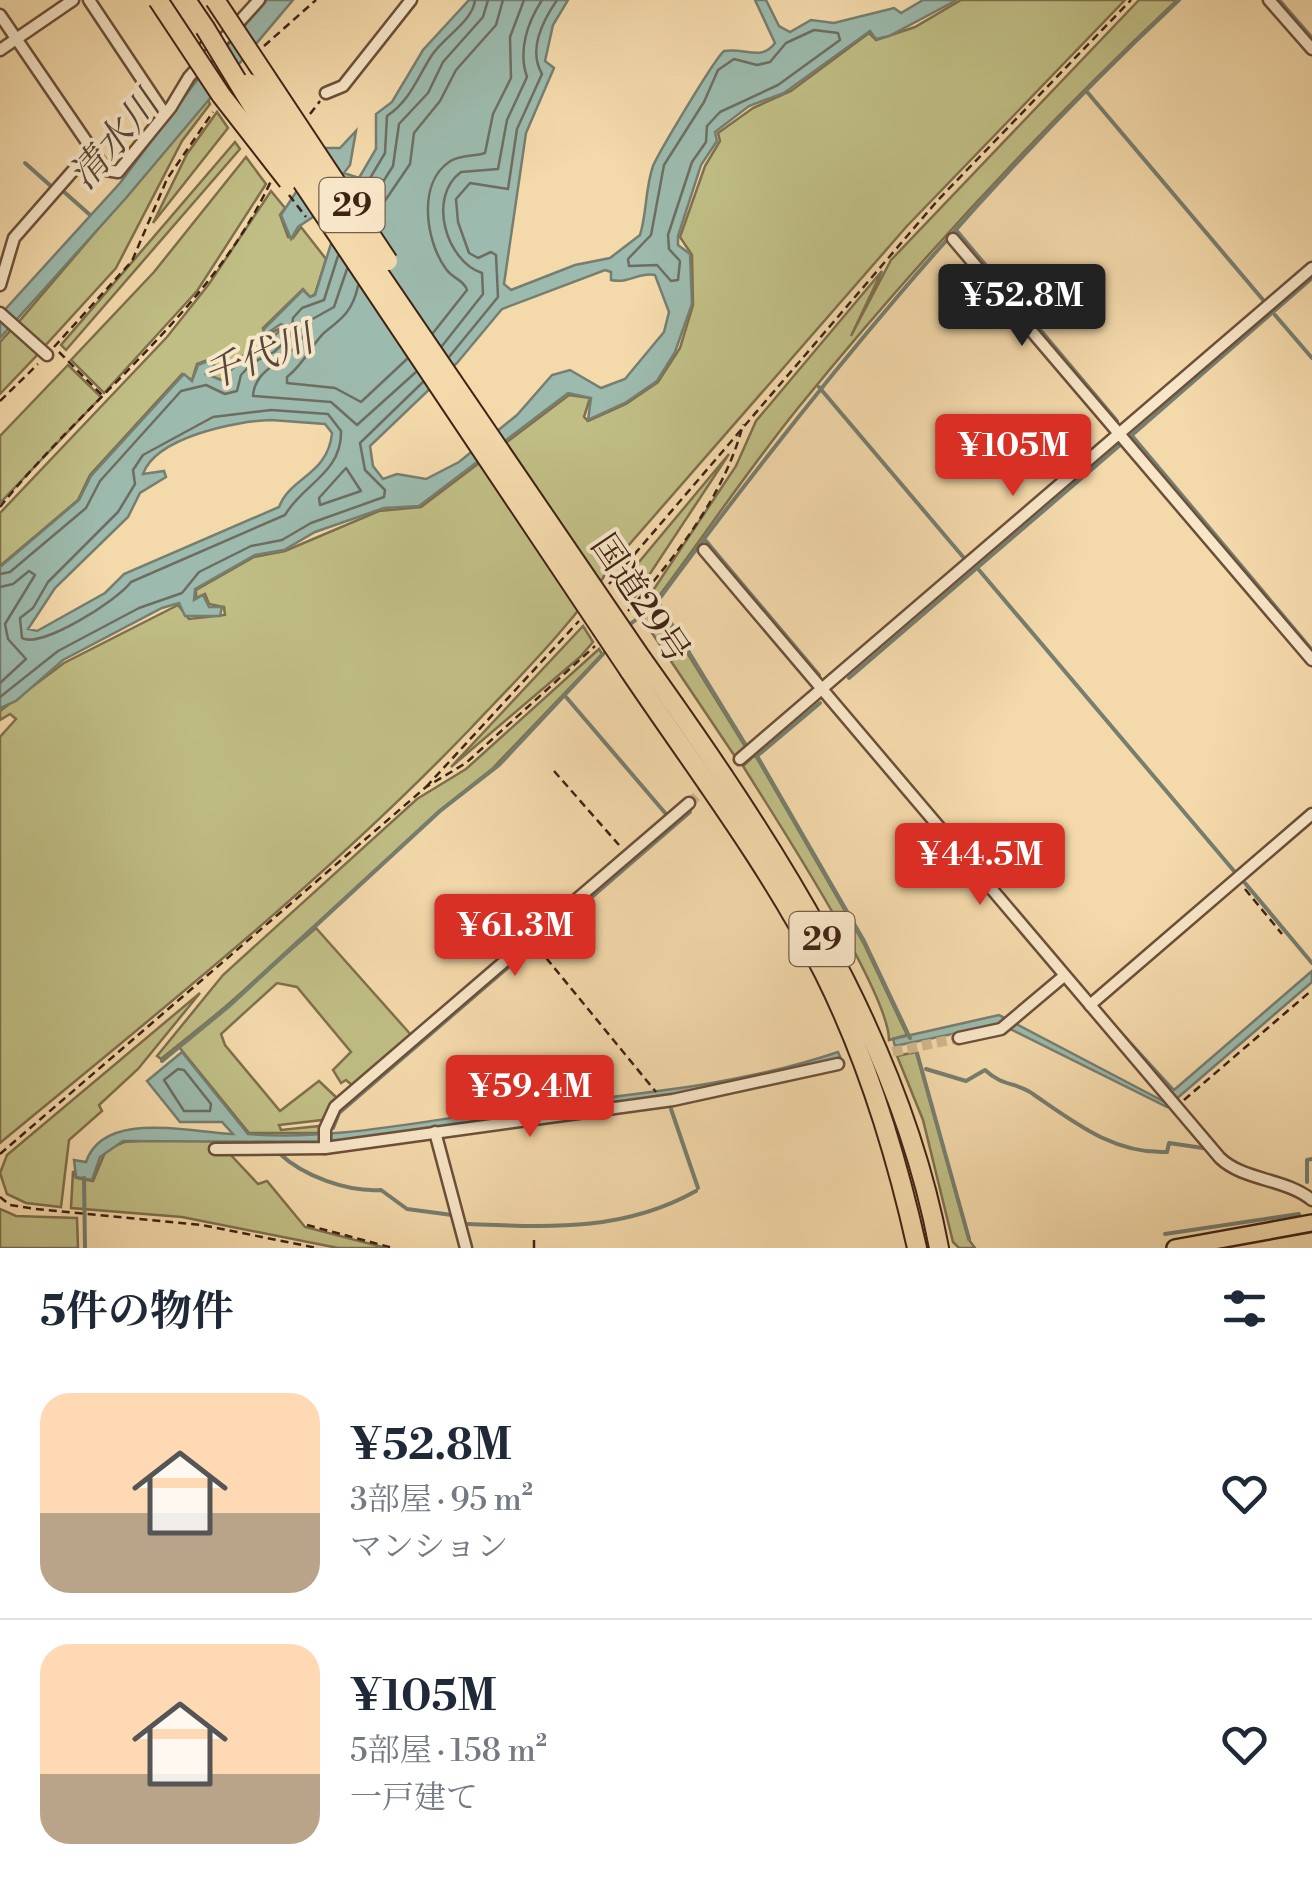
<!DOCTYPE html>
<html lang="ja">
<head>
<meta charset="utf-8">
<style>
  :root { --surface:#fff; --page:#f6f6f7; --text:#1f2937; --muted:#747a83; --line:#e0e1e3; --accent:#d93025 }
  body { margin:0; font-family:"Libre Bodoni","Noto Serif JP",serif; background:var(--page); color:var(--text); height:100vh; display:flex; flex-direction:column; font-size:38px; white-space:nowrap }
  * { box-sizing:border-box; margin:0 }
  p { font-size:32px; color:var(--muted) }
  .icon { flex:none; width:55px; height:55px; fill:none; stroke:currentColor; stroke-width:2; stroke-linecap:round; stroke-linejoin:round }
  .map { position:relative; height:1248px; overflow:hidden }
  .sheet { display:flex; flex-direction:column; background:var(--surface); flex:1 }
  .sheet>* { flex:none }
  .price { position:absolute; translate:-50% -85px; padding:0 22px; border-radius:10px; background:var(--accent); color:#fff; font-size:32px; line-height:65px; filter:drop-shadow(0 2px 5px #0008) }
  .price::after { content:''; position:absolute; left:50%; top:60px; width:30px; height:22px; margin-left:-15px; background:inherit; clip-path:polygon(0 0,100% 0,50% 100%) }
  .price.active { background:#222; color:#fff }
  ul { padding:0; list-style:none }
  li { display:flex; align-items:center; gap:30px; height:250px; padding:0 40px }
  li+li { border-top:2px solid var(--line) }
  li span { display:grid; place-items:center; flex:none; width:280px; height:200px; border-radius:30px; color:#555 }
  li>.icon { margin-inline-start:auto }
  span .icon { width:120px; height:120px; fill:#fffc; stroke-width:1 }
  li b { font-size:42px }
  h2 { display:flex; justify-content:space-between; align-items:center; height:120px; padding:0 40px; font-size:42px }
  .map>svg:first-child { display:block }
</style>
</head>
<body>
<div class="map">
<svg width="1312" height="1248" viewBox="0 0 1312 1248">
  <rect width="100%" height="100%" fill="#f4d9aa"/>
  <filter id="stains"><feTurbulence type="fractalNoise" baseFrequency=".002" numOctaves="4"/><feColorMatrix values="0 0 0 0 .2 0 0 0 0 .09 0 0 0 0 .02 0 0 0 .5 -.17"/></filter>
  <radialGradient id="worn" r=".72"><stop offset=".6" stop-color="#630" stop-opacity="0"/><stop offset="1" stop-color="#630" stop-opacity=".3"/></radialGradient>
  <g fill="#c0be85" stroke="#7f704d" stroke-width="2.5">
    <path d="M961,0H1125L907,226L614,562C572,625 521,675 470,729C325,880 161,1010 0,1143V737L16,719L10,714L0,720V711L64,663L178,605L189,619L225,615L224,607L209,604L205,594L196,598V590L254,557L285,551L379,511L421,507L569,395L590,398L584,417L588,421L626,404L658,382L680,348L693,305L692,255L680,237L705,166L720,141L718,133L753,108L791,91L869,33L876,40L915,27Z"/>
    <path d="M1139,0H1177C1042,127 915,264 798,408C747,471 702,539 653,604L638,613L736,466L756,421L882,271L851,336L891,260Z"/>
    <polygon points="208,100 210,104 182,141 116,268 43,348 17,324"/>
    <polygon points="217,112 228,128 153,223 187,154"/>
    <polygon points="235,142 240,149 66,350 61,345"/>
    <polygon points="246,157 266,184 197,291 104,393 71,360 154,272"/>
    <polygon points="271,191 285,208 280,215 288,237 293,238 301,227 326,259 315,294 310,297 303,289 263,328 265,335 284,327 268,343 246,353 226,372 231,384 206,374 215,366 208,360 197,364 192,380 182,374 90,475 78,500 0,566 0,513 167,337 209,284"/>
    <polygon points="12,329 40,352 0,394 0,342"/>
    <polygon points="68,365 101,397 0,503 0,436"/>
    <polygon points="729,454 632,601 619,586"/>
    <polygon points="657,604 746,748 736,758 640,615"/>
    <polygon points="583,626 593,642 580,657 451,767"/>
    <polygon points="599,649 602,654 492,769 439,811 228,1005 161,1059 157,1056 223,975 417,799 466,769"/>
    <path d="M755,755L863,942L907,1035L889,1040C889,992 774,816 743,766Z"/>
    <polygon points="316,928 412,1036 353,1086 346,1080 341,1083 333,1070 351,1052 297,987 277,983 221,1034 225,1045 280,1111 319,1081 338,1099 322,1120 279,1125 281,1130 320,1126 320,1133 249,1133 179,1047"/>
    <polygon points="200,993 138,1069 99,1105 102,1111 69,1140 61,1207 26,1203 7,1194 0,1173 7,1155"/>
    <polygon points="916,1052 969,1240 975,1248 959,1248 953,1242 923,1120 897,1056"/>
    <polygon points="151,1140 321,1143 209,1146 228,1152 258,1184 267,1181 305,1227 386,1248 338,1248 182,1217 71,1208 73,1171 76,1178 93,1181 106,1150 124,1142"/>
    <polygon points="0,1209 16,1216 77,1218 78,1248 0,1248"/>
  </g>
  <g fill="#9cbaad" stroke="#767e70" stroke-width="2.5" fill-rule="evenodd">
    <polygon points="267,0 293,0 126,198 0,338 0,315 120,183 194,84"/>
    <path d="M469,0H568L553,25L545,61L554,68L526,133L504,284L511,290L575,265L610,258L640,235C647,213 645,189 653,166C659,152 715,58 724,51C745,47 761,62 775,43L755,0H766L779,26L790,32L811,20L834,23L894,8L901,13L923,0H957L889,36L876,39L870,31L784,93L749,106L715,132L717,141L701,165L678,236V245L690,254L692,304L675,352L657,381L625,403L588,420L591,398L568,393L419,506L384,508L315,532L284,550L255,555L195,589L194,600L203,595L209,607H222L220,616H185L179,603L162,608L63,660L16,701L0,708V567L79,500L91,476L184,374L192,381L198,365L208,361L215,366L206,374L231,384L227,373L285,327L281,324L264,335V329L303,290L310,297L315,295L339,218L325,209L298,227L291,239L281,215L325,148H340L356,131L350,165L344,173L359,178L376,149V114L392,102L423,50ZM605,270L611,272V280C629,284 638,272 655,275L669,312L664,332L625,379L601,388L570,370L552,375L517,415L459,462L426,479L397,474L383,479L373,466L370,446L457,363L502,309ZM271,420L325,424L332,433C328,475 290,477 279,507L124,574L105,593L37,631L28,629L55,588L128,517L140,493L166,477L164,471L143,474C156,437 236,421 271,420Z"/>
    <polygon points="1312,971 1312,982 1167,1107 1000,1024 895,1046 893,1039 999,1015 1163,1101 1171,1092 1100,1009 1174,1090"/>
    <path d="M182,1052L248,1134C333,1141 421,1121 506,1110C616,1095 733,1088 838,1052L841,1059L760,1080L651,1099L334,1142L123,1141L100,1157L92,1180L76,1177L74,1160L86,1162C104,1109 191,1133 233,1134L222,1122H180L147,1081Z"/>
  </g>
  <g fill="none" stroke-linecap="round" stroke-linejoin="round">
    <g stroke="#6d6e61" stroke-width="2.5">
      <polygon points="814,30 838,33 840,40 778,85 720,112 707,126 706,142 692,162 668,235 669,249 680,261 678,280 671,281 657,265 629,266 628,259 651,235 664,165 704,102 718,70 734,59 757,65 770,62 786,43"/>
      <path d="M353,188L366,185L385,153L387,116C410,101 417,78 432,55C444,37 473,21 475,0"/>
      <polyline points="362,202 376,193 393,166 399,124 428,93 443,62 483,17 488,0"/>
      <polyline points="376,223 378,211 410,164 414,133 440,101 456,70 496,25 503,0"/>
      <path d="M347,269L334,307L309,321C300,362 255,362 253,396L331,402L357,425L416,372"/>
      <path d="M358,286C353,310 343,318 325,332C314,341 305,363 287,377V383L335,388L361,402L407,359"/>
      <path d="M433,333L467,290C464,280 453,279 446,269C426,242 417,184 449,162C461,154 474,157 485,153L493,114L511,78L510,37L524,0"/>
      <path d="M442,346L483,294L482,273C446,261 427,197 461,172L498,169L507,120L527,77C518,51 527,23 542,0"/>
      <path d="M449,357L498,297L496,255L491,252L478,258L469,253L458,222L456,199L470,183L508,189L517,129L542,74C528,50 542,22 557,0"/>
      <path d="M271,410L328,414L341,431C342,473 303,484 285,515L131,582C118,600 41,649 22,638L20,618L33,608L48,582L118,512L135,484L133,470L143,455L213,417Z"/>
      <polygon points="346,468 361,491 320,505 319,498"/>
      <polyline points="0,574 10,572 86,508 100,481 181,391 206,385 225,394 237,391 241,375 252,363 274,352 291,336 293,318 302,308 324,300 338,256"/>
      <polyline points="0,587 13,584 29,571 35,575 5,624 8,639 26,659 0,683"/>
      <polyline points="0,697 58,651 139,608 182,593 199,572 251,546 282,540 311,523 384,497 385,490 365,470 360,443 423,382"/>
      <polygon points="178,1069 184,1070 211,1104 210,1111 184,1111 164,1080"/>
    </g>
    <g stroke="#767e70" stroke-width="4">
      <polyline points="1279,0 1312,38"/>
      <polyline points="1088,93 1264,301"/>
      <polyline points="25,163 52,187"/>
      <polyline points="63,191 89,214"/>
      <polyline points="956,230 1117,421"/>
      <polyline points="1275,315 1312,358"/>
      <polyline points="819,387 964,558"/>
      <polyline points="1132,435 1312,278"/>
      <polyline points="1133,437 1312,650"/>
      <polyline points="706,541 819,675"/>
      <polyline points="979,570 1234,871"/>
      <polyline points="658,602 747,747"/>
      <path d="M629,625L654,606C813,390 982,184 1179,0"/>
      <polyline points="849,678 1120,445"/>
      <polyline points="566,697 666,814"/>
      <polyline points="820,703 757,756 864,941 910,1038"/>
      <polyline points="1245,883 1312,963"/>
      <polyline points="541,941 690,812"/>
      <polyline points="917,1053 969,1239"/>
      <polyline points="162,1061 229,1006 440,811 499,765 606,651"/>
      <path d="M926,1069L966,1081L985,1070C1003,1087 1017,1082 1033,1094C1075,1123 1114,1154 1167,1152L1169,1143L1203,1148"/>
      <polyline points="671,1109 698,1188"/>
      <polyline points="333,1128 339,1113 528,950"/>
      <path d="M279,1153C303,1176 347,1192 381,1190L407,1209L452,1215"/>
      <polyline points="84,1178 85,1248"/>
      <polyline points="1307,1182 1307,1160 1312,1159"/>
      <path d="M468,1224C549,1227 623,1232 696,1191"/>
      <polyline points="1165,1234 1299,1214"/>
    </g>
    <g stroke="#d0b58c" stroke-width="10" stroke-dasharray="10 5" stroke-linecap="butt">
      <polyline points="689,803 740,759"/>
      <polyline points="878,1055 959,1038"/>
    </g>
    <g stroke="#6c503a" stroke-width="15">
      <g id="minor">
        <polyline points="89,0 165,114"/>
        <polyline points="1269,0 1312,49"/>
        <polyline points="0,15 106,170 118,172 171,107 189,77 259,0"/>
        <polyline points="0,50 73,0"/>
        <polyline points="326,93 343,86 411,0"/>
        <polyline points="953,239 1312,660"/>
        <polyline points="0,285 14,238 92,149"/>
        <polyline points="0,313 47,355"/>
        <path d="M704,550L1220,1158C1244,1181 1285,1178 1312,1200"/>
        <polyline points="740,759 1312,268"/>
        <polyline points="1090,1005 1312,814"/>
        <polyline points="959,1038 1001,1029 1064,976"/>
        <polyline points="435,1132 466,1248"/>
        <polyline points="325,1148 325,1129 335,1107 689,803"/>
        <polyline points="215,1149 325,1148 673,1100 838,1064"/>
      </g>
    </g>
    <g stroke="#3e2315" stroke-width="20">
      <polyline id="primary" points="1175,1248 1312,1223"/>
    </g>
    <g stroke="#3e2315" stroke-width="22">
      <g id="trunk">
        <polyline points="171,0 194,35"/>
        <polyline points="186,0 205,28"/>
        <path d="M642,659C769,837 898,1029 939,1248"/>
        <path d="M629,670C695,768 770,866 824,973C867,1059 896,1154 917,1248"/>
      </g>
    </g>
    <g stroke="#3e2315" stroke-width="2.5" stroke-dasharray="8 5" stroke-linecap="butt">
      <polyline points="264,46 316,0"/>
      <polyline points="310,114 320,101"/>
      <polyline points="54,347 132,261 167,179 213,112"/>
      <polyline points="59,352 103,396"/>
      <polyline points="0,401 38,364"/>
      <path d="M0,507C88,397 210,312 271,181"/>
      <polyline points="609,584 938,200 1131,0"/>
      <path d="M628,611C675,558 726,493 743,424"/>
      <polyline points="554,771 619,845"/>
      <polyline points="426,787 579,621"/>
      <polyline points="1245,889 1282,934"/>
      <polyline points="538,948 656,1092"/>
      <polyline points="1184,1100 1312,990"/>
      <polyline points="0,1154 426,787 466,763 595,646"/>
      <polyline points="0,1197 10,1205 35,1209 202,1225 317,1248"/>
      <polyline points="307,1225 393,1248"/>
      <polyline points="534,1248 534,1239"/>
    </g>
    <use href="#minor" stroke="#f8e6c8" stroke-width="10"/>
    <use href="#primary" stroke="#f4d9aa" stroke-width="15"/>
    <use href="#trunk" stroke="#f4d9aa" stroke-width="18"/>
    <g stroke="#3e2315" stroke-width="22" stroke-linecap="butt">
      <g id="trunk-bridge">
        <polyline points="158,0 221,95 288,181"/>
        <polyline points="215,0 388,261"/>
        <polyline points="205,28 264,125 629,670"/>
        <polyline points="249,83 642,659"/>
      </g>
    </g>
    <polyline stroke="#3e2315" stroke-width="2.5" stroke-dasharray="8 5" stroke-linecap="butt" points="289,195 306,217"/>
    <use href="#trunk-bridge" stroke="#f4d9aa" stroke-width="18"/>
  </g>
  <g text-anchor="middle" stroke-width="8" stroke-linejoin="round" paint-order="stroke">
    <g fill="#f8e6c8" stroke="#765e4b" stroke-width="2.5">
      <rect x="319.5" y="178" width="65" height="54" rx="8"/>
      <rect x="789.5" y="912" width="65" height="54" rx="8"/>
    </g>
    <g font-size="32" font-weight="bold" fill="#3e2315">
      <text x="352" y="216">29</text>
      <text x="822" y="950">29</text>
    </g>
    <g font-size="35" fill="#3e2315" stroke="#f8e6c8">
      <text transform="translate(641 598) rotate(56)" y="12">国道29号</text>
    </g>
    <g font-size="38" font-style="italic" fill="#56493b" stroke="#f8e6c8">
      <text transform="translate(114 140) rotate(-49)" y="13">清水川</text>
      <text transform="translate(258 357) rotate(-21)" y="13">千代川</text>
    </g>
  </g>
  <rect width="100%" height="100%" filter="url(#stains)"/>
  <rect width="100%" height="100%" fill="url(#worn)"/>
</svg>
<b class="price active" style="left:1022px;top:349px">¥52.8M</b>
<b class="price" style="left:1013px;top:499px">¥105M</b>
<b class="price" style="left:980px;top:908px">¥44.5M</b>
<b class="price" style="left:515px;top:979px">¥61.3M</b>
<b class="price" style="left:530px;top:1140px">¥59.4M</b>
</div>
<section class="sheet">
<h2>5件の物件<svg class="icon" aria-label="filters" viewBox="0 0 24 24"><path d="M4 7h16M4 17h16"/><circle cx="9" cy="7" r="2"/><circle cx="15" cy="17" r="2"/></svg></h2>
<ul>
<li><span style="background:linear-gradient(#ffd9b3 60%,#b9a48a 0)"><svg class="icon" aria-label="home" viewBox="0 0 24 24"><path d="M3 11l9-7 9 7M6 9v11h12V9"/></svg></span><div><b>¥52.8M</b><p>3部屋 · 95 m²</p><p>マンション</p></div><svg class="icon" aria-label="heart" viewBox="0 0 24 24"><path d="M12 20l-8-8c-3-5 5-10 8-4 3-6 11-1 8 4z"/></svg></li>
<li><span style="background:linear-gradient(#ffd9b3 65%,#b9a48a 0)"><svg class="icon" aria-label="home" viewBox="0 0 24 24"><path d="M3 11l9-7 9 7M6 9v11h12V9"/></svg></span><div><b>¥105M</b><p>5部屋 · 158 m²</p><p>一戸建て</p></div><svg class="icon" aria-label="heart" viewBox="0 0 24 24"><path d="M12 20l-8-8c-3-5 5-10 8-4 3-6 11-1 8 4z"/></svg></li>
</ul>
</section>
</body>
</html>
